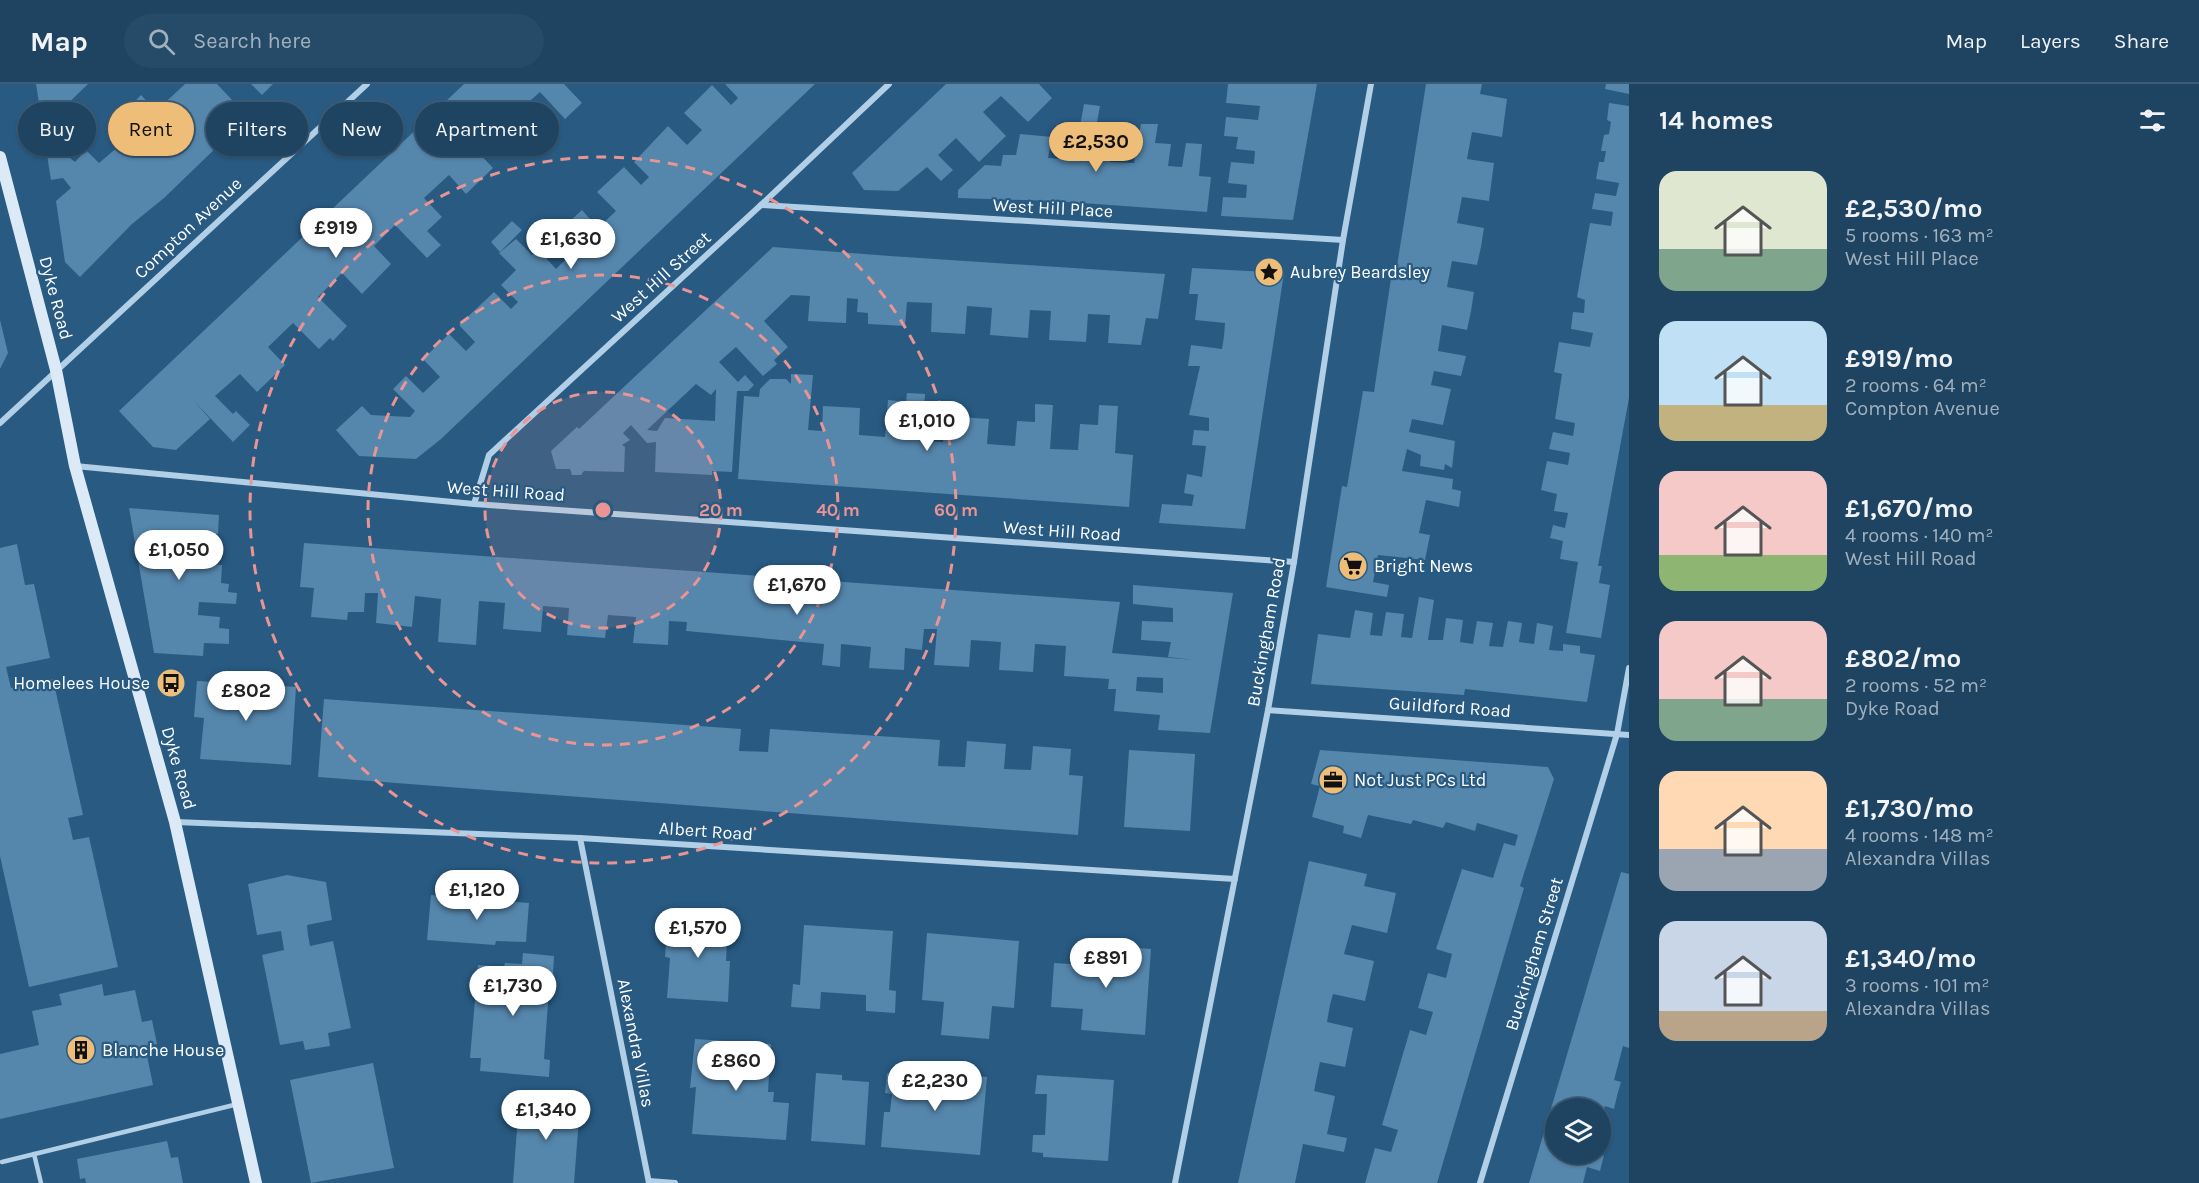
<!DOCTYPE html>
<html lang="en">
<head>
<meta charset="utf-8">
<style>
  :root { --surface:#1e4462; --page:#264b68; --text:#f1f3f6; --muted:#a1b0be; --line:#3c5c77; --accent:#eebe78 }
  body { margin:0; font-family:Karla,sans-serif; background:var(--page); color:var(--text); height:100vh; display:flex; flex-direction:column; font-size:22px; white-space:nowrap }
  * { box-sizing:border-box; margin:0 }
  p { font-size:20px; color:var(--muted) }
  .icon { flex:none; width:33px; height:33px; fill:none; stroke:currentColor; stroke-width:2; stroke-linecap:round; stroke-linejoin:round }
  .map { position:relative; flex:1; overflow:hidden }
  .drawer { display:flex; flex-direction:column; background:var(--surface); width:570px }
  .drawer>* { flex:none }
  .top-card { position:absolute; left:18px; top:18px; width:570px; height:54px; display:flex; gap:12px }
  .tools { position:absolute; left:1545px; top:1014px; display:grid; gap:12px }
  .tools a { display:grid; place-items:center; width:66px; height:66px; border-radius:50%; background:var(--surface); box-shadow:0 2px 4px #0004,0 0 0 2px var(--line); font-size:30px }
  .price { position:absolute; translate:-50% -51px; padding:0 14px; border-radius:21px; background:#fff; color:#222; font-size:20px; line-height:39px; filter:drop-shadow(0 2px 3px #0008) }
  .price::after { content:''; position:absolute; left:50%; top:36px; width:18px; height:14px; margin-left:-9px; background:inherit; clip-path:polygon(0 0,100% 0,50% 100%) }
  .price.selected { background:var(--accent); color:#111 }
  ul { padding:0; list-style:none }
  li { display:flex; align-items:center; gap:18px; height:150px; padding:0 30px }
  li span { display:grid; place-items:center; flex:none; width:168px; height:120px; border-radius:18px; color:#555 }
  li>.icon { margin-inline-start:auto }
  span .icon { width:72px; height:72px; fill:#fffc; stroke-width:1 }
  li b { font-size:26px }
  h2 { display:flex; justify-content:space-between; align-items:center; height:72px; padding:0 30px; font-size:26px }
  .tag { padding:0 21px; border-radius:27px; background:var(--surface); box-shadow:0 2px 4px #0004,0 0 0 2px var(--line); font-size:21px; line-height:54px }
  .tag.selected { background:var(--accent); color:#111 }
  header { display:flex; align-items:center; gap:36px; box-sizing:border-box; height:84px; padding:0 30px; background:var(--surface); border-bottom:2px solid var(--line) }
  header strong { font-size:28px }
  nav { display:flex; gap:33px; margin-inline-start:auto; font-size:21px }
  .search { width:420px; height:54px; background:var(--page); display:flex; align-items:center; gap:15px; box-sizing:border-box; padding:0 21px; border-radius:33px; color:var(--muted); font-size:22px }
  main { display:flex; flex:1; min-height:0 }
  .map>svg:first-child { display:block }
</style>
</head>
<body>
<header>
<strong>Map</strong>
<div class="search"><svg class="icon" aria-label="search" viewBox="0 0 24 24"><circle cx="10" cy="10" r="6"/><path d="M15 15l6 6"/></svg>Search here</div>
<nav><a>Map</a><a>Layers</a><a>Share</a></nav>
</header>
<main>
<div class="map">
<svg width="1629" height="1099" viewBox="0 0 1629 1099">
  <rect width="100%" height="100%" fill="#285a82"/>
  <g fill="#5586ac" fill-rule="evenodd">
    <polygon points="36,0 88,0 54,33 70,74 75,78 86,66 99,79 133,50 118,35 141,11 156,27 185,0 217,0 248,33 164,114 132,140 80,193 65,178 56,117 71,104 63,94 51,96"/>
    <polygon points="251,0 273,0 262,11"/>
    <polygon points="464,0 564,0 582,19 565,35 540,8 531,16 550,36 534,51 516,31 504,42 522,60 508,74 487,53 475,65 493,84 466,110 449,91 424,114 442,133 427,147 441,161 427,174 395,141 374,162 391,180 362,210 342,189 318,213 347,242 333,257 330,254 319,265 293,239 268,263 285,281 257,308 240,290 215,312 233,330 236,327 250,341 233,358 193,316 210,335 176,366 153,363 119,327"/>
    <polygon points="725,0 815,0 441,355 416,375 359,372 336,346 362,322 371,331 410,333 415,327 393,305 406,292 423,309 440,293 423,275 449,250 466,267 475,258 459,241 494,208 511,225 518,218 501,201 516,186 499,169 516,155 532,171 538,165 556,185 572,169 555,151 582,126 598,144 616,127 597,108 624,83 641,101 649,93 634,78 668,42 687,61 702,46 684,29 712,1 731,21 738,14"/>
    <polygon points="946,0 1039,0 1052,14 1028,38 1001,12 983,28 1006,52 979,78 956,54 938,71 953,86 941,97 927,83 898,107 864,106 852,89"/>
    <polygon points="1228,0 1317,0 1293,136 1221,132 1223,113 1246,114 1247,101 1228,99 1231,78 1254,80 1255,67 1236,65 1238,53 1224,52 1226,33 1258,36 1260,22 1226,19"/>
    <polygon points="1426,0 1482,0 1480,10 1507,15 1502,53 1472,48 1467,75 1494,79 1489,117 1462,113 1457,139 1484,144 1481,163 1477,181 1452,177 1447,203 1474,208 1471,227 1467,246 1442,241 1438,267 1466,272 1461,292 1434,287 1431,301 1451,305 1443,341 1412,335 1409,348 1455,357 1452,384 1445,380 1444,386 1420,382 1421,371 1407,365 1402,387 1453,395 1452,405 1461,407 1459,423 1426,416 1419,449 1430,451 1425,476 1378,471 1373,498 1389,501 1387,513 1326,503 1342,402 1347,403 1363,307 1374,308 1393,181 1397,182"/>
    <polygon points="1606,0 1629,0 1629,10 1605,5"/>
    <polygon points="1609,19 1629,22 1629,314 1598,482 1602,482 1599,499 1610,501 1601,554 1566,549 1578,478 1560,475 1563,457 1550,454 1553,441 1565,444 1568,429 1554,427 1557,410 1541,406 1547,377 1568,381 1570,369 1549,365 1553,348 1573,352 1575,339 1555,335 1562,290 1554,288 1559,258 1590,263 1593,249 1571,245 1573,228 1584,229 1585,216 1577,213 1590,139 1611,142 1613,128 1592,125 1595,109 1616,112 1619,99 1596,95 1599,78 1604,78 1606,67 1601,67 1604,51 1609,50 1611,38 1607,36"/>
    <polygon points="1084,20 1100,22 1095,49 1115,51 1110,78 1134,79 1141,40 1158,40 1155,59 1171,60 1168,82 1182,83 1186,59 1202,60 1199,92 1211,93 1207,128 1054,117 958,114 958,106 985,81 1001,82 1003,71 1016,71 1020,50 1052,53 1048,74 1074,76"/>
    <polygon points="512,137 522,146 500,168 491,158"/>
    <path d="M773,163L890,172L1165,190L1158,235L1146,234L1141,261L1108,259L1110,231L1088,230L1086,258L1069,257L1049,256L1051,227L1030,226L1028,254L990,251L992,224L967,222L965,250L931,248L932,219L907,218L905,242L868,240V229L857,228L858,215L847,214L846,239L808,237L810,212L791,211L764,237L788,263L774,276L777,280L763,292L736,263L719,278L738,298L745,291L754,301L748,307H737L732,388L712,387V391L655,388L656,358L647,359L631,341L623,349L630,356L622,361L625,363L624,388L584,387L581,391H572L570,385H556L551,367L577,343L579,345ZM696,300L711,311L716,305L715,337L665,334L657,347L647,346Z"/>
    <polygon points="1192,184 1284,189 1245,445 1159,439 1162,420 1192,422 1194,411 1184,409 1187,390 1202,393 1206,362 1192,361 1194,346 1209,347 1209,334 1189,331 1200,282 1188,282 1191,261 1222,265 1224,252 1225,239 1195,236 1198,210 1189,210"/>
    <polygon points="0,236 8,269 0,285"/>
    <polygon points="791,290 813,291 808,346 822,347 823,322 860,324 859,351 885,353 888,316 906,318 907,309 925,310 922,357 943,358 945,332 989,335 987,360 1015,362 1017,337 1035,338 1035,320 1053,321 1050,365 1078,366 1080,340 1098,341 1099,321 1118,322 1115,369 1133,371 1129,423 738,395 744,312 759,313 760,305 770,295 786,295 791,300"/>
    <polygon points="129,424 219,431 218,450 190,447 190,464 197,464 197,479 222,481 221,499 229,500 228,508 237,509 236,520 199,518 198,531 220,533 219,544 229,545 229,560 204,559 203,572 154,569"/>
    <path d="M304,459L1120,518L1112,569L1195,576L1168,573L1171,558L1141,556L1142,537L1173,538V524L1133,520V501L1233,509L1210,649L1158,646L1160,631L1114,627L1116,605H1108L1109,595L1064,592L1066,562L1035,560L1033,588L999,586L1001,558L971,556L969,583L934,581L937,545H924L922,566L905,564L904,586L869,584L871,563L841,560L840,583L822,581L824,560L686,547L687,538L669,537L668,561L633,559L636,533L608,531L605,554L567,551L569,524L543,522L541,548L503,545L505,519L479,517L476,561L438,558L441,515L415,512L412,543L376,539L378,509H365L364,528H348L347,536L311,533L314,504L300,503ZM1137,593L1163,594V609L1136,607Z"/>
    <polygon points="17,460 25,501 34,500 50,574 6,583 11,604 53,595 83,731 68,734 73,756 89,753 118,883 29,903 0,772 0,464"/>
    <polygon points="1419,513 1434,516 1428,556 1443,556 1446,534 1463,536 1460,558 1473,560 1477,537 1493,539 1489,562 1503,563 1508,537 1522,539 1519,558 1534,560 1537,539 1553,542 1549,566 1563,567 1563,560 1580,562 1580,569 1595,571 1587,618 1465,605 1464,611 1311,600 1318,550 1350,554 1355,526 1373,529 1370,551 1382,552 1386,528 1404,530 1401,553 1412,554"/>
    <polygon points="197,597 296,603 291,681 200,675 204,634 194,633"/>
    <polygon points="324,615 741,645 739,667 768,668 770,645 940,656 938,682 965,683 967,657 1006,660 1004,685 1031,686 1033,662 1071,665 1069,691 1083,692 1078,751 318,693"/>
    <polygon points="1129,666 1195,670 1190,747 1124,743"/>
    <polygon points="1320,666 1548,683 1554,695 1520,802 1524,804 1437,1099 1365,1099 1375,1064 1391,1068 1398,1046 1382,1041 1410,946 1426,951 1433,928 1418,924 1428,889 1446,894 1452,870 1436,865 1462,785 1493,794 1504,759 1515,762 1518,751 1477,739 1475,747 1446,738 1443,744 1413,736 1411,740 1368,731 1361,754 1343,749 1344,742 1312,733 1320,702 1311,700"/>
    <polygon points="1309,777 1367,790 1364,802 1396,809 1387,849 1352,841 1344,870 1374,877 1365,917 1333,910 1330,921 1327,938 1353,944 1345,983 1320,978 1314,1007 1335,1012 1327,1050 1347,1054 1344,1068 1303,1060 1295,1099 1238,1099"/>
    <polygon points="1621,788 1629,790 1629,964 1623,962 1614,996 1621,998 1617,1012 1614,1025 1605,1022 1601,1037 1600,1024 1556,1024 1556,1070 1604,1071 1600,1087 1587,1083 1583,1099 1529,1099"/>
    <polygon points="287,791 326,798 332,836 307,841 308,851 310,862 333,857 351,944 328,949 330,962 305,966 303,957 280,961 262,871 284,866 281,847 257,851 248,800"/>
    <polygon points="431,811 529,819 526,858 496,857 495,861 427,856"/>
    <polygon points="668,832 728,836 726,877 730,877 728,918 667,914 670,874 665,873"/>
    <polygon points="804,841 893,847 889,906 896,907 895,929 866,927 866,911 821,908 820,925 791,923 793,900 800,901"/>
    <polygon points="927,849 1019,857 1014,924 992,922 989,955 941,951 944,918 922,916"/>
    <polygon points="1088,860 1151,865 1145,951 1081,946 1083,925 1051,923 1054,879 1086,881"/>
    <polygon points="523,869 554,872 553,891 550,891 544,975 550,976 549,993 480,987 481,974 470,974 478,881 504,883 505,879 522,880"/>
    <polygon points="102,900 104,912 135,906 142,938 152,936 157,960 145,962 153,1001 0,1035 0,970 39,961 32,927 62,921 59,910"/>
    <polygon points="695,955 771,960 768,1008 774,1008 773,1018 789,1019 786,1056 692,1050 696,1003 690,1004"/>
    <polygon points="373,979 394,1084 311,1099 290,996"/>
    <polygon points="899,985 987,993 980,1071 881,1063 884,1028 890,1028 892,1010 885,1009 887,989 898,991"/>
    <polygon points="816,989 842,991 842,996 869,998 865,1061 811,1057"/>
    <polygon points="1037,991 1114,996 1108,1077 1043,1073 1043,1069 1032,1068 1033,1051 1045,1051 1047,1010 1035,1010"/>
    <polygon points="543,1006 559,1006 558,1019 580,1021 574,1099 513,1099 519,1017 543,1019"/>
    <polygon points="167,1057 171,1074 178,1073 183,1099 86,1099 85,1094 80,1095 77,1075"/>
  </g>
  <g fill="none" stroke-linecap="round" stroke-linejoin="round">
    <g stroke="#b1cfe6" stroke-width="4.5">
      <polyline points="34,1070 41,1099"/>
      <polyline points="2,1078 238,1020"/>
    </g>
    <g stroke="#b1cfe6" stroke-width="6">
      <polyline points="761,121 1343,156"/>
      <polyline points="0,339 367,0"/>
      <polyline points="75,382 474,420 1294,478"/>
      <polyline points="474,420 489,371 761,121 889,0"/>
      <polyline points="1268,626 1629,651"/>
      <polyline points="176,738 580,754 1235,795"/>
      <polyline points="580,754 649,1099"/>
      <polyline points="649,1097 675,1099"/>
      <polyline points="1175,1099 1268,626 1294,478 1343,156 1371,0"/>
      <polyline points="1480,1099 1617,650 1629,584"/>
    </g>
    <polyline stroke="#dbeaf6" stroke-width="12" points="0,73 56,286 75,382 175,738 256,1099"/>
  </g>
  <circle cx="603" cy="426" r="118" fill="#ea9494" fill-opacity=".12"/>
  <g fill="none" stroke="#ea9494" stroke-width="3" stroke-dasharray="10 8">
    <circle cx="603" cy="426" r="118"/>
    <circle cx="603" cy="426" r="235"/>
    <circle cx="603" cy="426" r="353"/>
  </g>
  <defs>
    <g id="sight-disc" transform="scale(1.5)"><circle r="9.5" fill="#eebe78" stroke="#285a82"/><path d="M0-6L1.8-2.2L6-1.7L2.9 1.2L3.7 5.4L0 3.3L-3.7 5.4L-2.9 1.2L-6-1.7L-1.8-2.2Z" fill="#111"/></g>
    <g id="supermarket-disc" transform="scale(1.5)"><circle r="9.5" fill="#eebe78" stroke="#285a82"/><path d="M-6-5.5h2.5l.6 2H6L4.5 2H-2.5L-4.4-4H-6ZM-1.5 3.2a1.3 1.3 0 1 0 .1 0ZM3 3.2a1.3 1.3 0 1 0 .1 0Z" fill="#111"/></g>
    <g id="bus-disc" transform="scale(1.5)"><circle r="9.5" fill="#eebe78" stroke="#285a82"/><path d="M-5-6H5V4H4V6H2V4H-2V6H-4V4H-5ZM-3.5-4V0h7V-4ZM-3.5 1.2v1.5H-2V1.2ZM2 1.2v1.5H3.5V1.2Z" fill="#111"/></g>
    <g id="office-disc" transform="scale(1.5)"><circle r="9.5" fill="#eebe78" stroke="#285a82"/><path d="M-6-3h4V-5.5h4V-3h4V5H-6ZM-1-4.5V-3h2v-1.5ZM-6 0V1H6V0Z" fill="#111"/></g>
    <g id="building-disc" transform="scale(1.5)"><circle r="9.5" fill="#eebe78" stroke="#285a82"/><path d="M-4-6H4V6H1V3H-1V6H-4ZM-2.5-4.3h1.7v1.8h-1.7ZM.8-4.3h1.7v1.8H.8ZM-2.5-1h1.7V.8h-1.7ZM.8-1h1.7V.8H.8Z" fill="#111"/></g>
  </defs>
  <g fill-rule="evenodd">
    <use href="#sight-disc" x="1269" y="188"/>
    <use href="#supermarket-disc" x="1353" y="482"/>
    <use href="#bus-disc" x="171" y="599"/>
    <use href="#office-disc" x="1333" y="696"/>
    <use href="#building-disc" x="81" y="966"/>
  </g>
  <g text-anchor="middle" stroke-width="4.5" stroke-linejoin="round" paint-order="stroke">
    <g font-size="18" fill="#fff" stroke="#285a82">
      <text transform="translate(1053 124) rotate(3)" y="6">West Hill Place</text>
      <text transform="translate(188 144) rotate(-43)" y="6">Compton Avenue</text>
      <text transform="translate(661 193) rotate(-42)" y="6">West Hill Street</text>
      <text transform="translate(56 214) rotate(75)" y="6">Dyke Road</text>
      <text transform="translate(506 407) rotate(4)" y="6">West Hill Road</text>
      <text transform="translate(1062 447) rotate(4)" y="6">West Hill Road</text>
      <text transform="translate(1266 548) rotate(-80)" y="6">Buckingham Road</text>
      <text transform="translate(1450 623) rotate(4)" y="6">Guildford Road</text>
      <text transform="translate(179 684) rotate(74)" y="6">Dyke Road</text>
      <text transform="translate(706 747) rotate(4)" y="6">Albert Road</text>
      <text transform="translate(1534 870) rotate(-73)" y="6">Buckingham Street</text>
      <text transform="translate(636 959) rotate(79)" y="6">Alexandra Villas</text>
    </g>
    <g font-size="18" fill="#fff" stroke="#285a82" text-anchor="start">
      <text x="1290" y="194">Aubrey Beardsley</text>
      <text x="1374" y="488">Bright News</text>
      <text x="150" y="605" text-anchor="end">Homelees House</text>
      <text x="1354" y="702">Not Just PCs Ltd</text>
      <text x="102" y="972">Blanche House</text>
    </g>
  </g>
  <circle cx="603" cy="426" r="9" fill="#ea9494" stroke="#285a82" stroke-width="3"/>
  <g font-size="18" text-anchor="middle" font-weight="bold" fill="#ea9494" stroke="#285a82" stroke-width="4.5" stroke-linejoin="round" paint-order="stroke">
    <text x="721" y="432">20 m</text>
    <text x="838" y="432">40 m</text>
    <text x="956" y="432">60 m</text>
  </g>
</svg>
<div class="tools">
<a><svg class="icon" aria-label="layers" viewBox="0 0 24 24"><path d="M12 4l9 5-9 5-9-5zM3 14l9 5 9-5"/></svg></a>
</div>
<b class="price selected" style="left:1096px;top:89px">£2,530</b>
<b class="price" style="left:336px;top:175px">£919</b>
<b class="price" style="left:571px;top:186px">£1,630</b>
<b class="price" style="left:927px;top:368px">£1,010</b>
<b class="price" style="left:179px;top:497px">£1,050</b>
<b class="price" style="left:797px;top:532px">£1,670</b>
<b class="price" style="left:246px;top:638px">£802</b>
<b class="price" style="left:477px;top:837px">£1,120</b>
<b class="price" style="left:698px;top:875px">£1,570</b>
<b class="price" style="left:1106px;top:905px">£891</b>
<b class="price" style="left:513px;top:933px">£1,730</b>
<b class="price" style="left:736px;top:1008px">£860</b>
<b class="price" style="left:935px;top:1028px">£2,230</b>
<b class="price" style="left:546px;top:1057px">£1,340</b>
<div class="top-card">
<a class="tag">Buy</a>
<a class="tag selected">Rent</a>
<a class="tag">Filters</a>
<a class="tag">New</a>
<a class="tag">Apartment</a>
</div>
</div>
<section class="drawer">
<h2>14 homes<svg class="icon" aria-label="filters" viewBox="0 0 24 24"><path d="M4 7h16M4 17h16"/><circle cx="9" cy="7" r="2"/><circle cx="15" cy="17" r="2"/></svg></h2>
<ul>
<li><span style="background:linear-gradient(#dfe7d0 65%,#7fa58c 0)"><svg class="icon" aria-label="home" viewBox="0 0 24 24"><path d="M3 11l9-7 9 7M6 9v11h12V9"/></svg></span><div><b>£2,530/mo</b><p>5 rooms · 163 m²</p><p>West Hill Place</p></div></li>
<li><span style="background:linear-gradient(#bfe0f5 70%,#c2b280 0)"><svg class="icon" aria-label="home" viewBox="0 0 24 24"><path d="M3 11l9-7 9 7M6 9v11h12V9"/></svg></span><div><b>£919/mo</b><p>2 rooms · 64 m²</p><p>Compton Avenue</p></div></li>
<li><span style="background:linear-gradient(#f6c9c9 70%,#8fb573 0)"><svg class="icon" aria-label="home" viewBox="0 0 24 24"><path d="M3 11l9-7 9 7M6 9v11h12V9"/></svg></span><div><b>£1,670/mo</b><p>4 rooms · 140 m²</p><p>West Hill Road</p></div></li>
<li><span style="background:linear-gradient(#f6c9c9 65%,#7fa58c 0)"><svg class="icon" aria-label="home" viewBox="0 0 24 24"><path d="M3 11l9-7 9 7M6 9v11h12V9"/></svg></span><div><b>£802/mo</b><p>2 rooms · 52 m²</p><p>Dyke Road</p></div></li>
<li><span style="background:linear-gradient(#ffd9b3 65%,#9aa5b1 0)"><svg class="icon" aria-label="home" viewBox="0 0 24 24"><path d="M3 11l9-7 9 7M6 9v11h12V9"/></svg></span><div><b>£1,730/mo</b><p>4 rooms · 148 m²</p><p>Alexandra Villas</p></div></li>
<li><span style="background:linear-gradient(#c9d6e8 75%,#b9a48a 0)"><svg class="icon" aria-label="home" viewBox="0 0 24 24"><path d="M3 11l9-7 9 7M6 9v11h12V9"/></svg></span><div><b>£1,340/mo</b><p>3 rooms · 101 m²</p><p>Alexandra Villas</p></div></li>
</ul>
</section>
</main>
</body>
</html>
